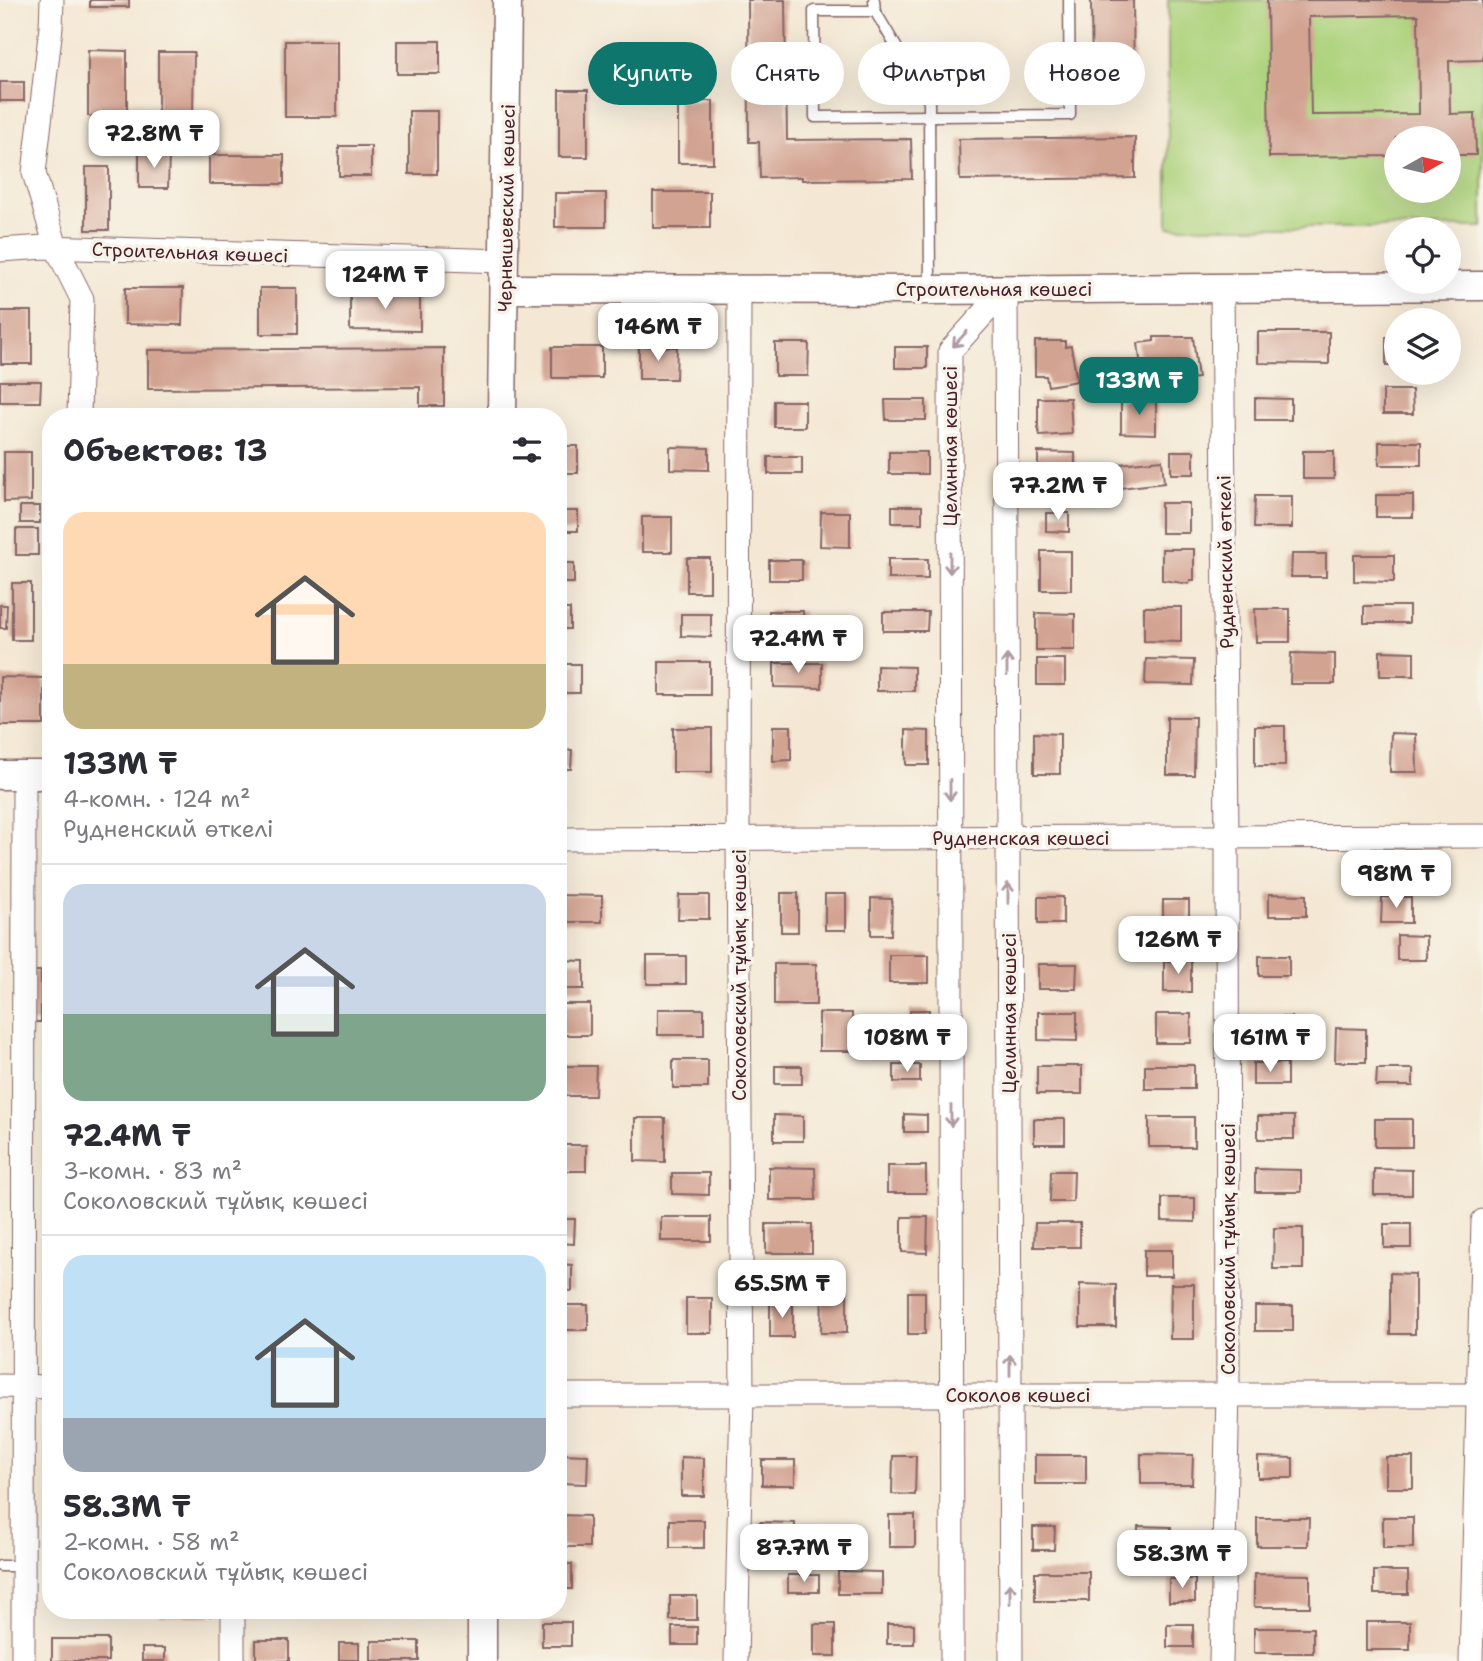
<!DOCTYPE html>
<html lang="ru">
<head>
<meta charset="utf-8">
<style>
  :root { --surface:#fff; --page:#f2f2f3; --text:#2b2b33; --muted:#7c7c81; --line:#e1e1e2; --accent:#0f766e }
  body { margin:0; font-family:"Shantell Sans",sans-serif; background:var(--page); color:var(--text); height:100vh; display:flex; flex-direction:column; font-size:26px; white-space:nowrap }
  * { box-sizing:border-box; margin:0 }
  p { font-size:23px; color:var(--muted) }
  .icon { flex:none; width:38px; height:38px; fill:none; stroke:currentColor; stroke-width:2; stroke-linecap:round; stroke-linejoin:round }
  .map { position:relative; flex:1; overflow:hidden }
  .side { position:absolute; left:42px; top:408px; width:525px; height:1211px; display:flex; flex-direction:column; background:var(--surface); border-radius:28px; box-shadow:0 7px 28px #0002 }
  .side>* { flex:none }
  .guide { position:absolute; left:588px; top:42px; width:665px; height:63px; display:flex; gap:14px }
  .needle { width:46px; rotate:82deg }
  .tools { position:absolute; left:1384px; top:126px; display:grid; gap:14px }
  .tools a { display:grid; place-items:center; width:77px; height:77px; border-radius:50%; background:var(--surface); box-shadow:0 7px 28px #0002; font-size:35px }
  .price { position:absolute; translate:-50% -60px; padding:0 16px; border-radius:14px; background:#fff; color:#222; font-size:23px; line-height:46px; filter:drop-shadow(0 2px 4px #0008) }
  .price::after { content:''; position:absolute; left:50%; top:42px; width:21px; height:16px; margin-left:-10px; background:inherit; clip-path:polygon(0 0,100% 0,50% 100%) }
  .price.selected { background:var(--accent); color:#fff }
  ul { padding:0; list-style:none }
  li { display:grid; align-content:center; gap:14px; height:371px; padding:0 21px }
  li+li { border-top:2px solid var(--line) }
  li span { display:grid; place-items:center; height:217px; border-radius:21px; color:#555 }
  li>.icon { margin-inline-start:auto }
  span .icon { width:126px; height:126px; fill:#fffc; stroke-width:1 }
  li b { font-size:30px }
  h2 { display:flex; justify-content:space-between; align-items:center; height:84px; padding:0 21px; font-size:30px }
  .tag { padding:0 24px; border-radius:32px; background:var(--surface); box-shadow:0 7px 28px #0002; font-size:24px; line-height:63px }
  .tag.selected { background:var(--accent); color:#fff }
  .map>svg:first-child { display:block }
</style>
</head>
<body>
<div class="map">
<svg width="1483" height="1661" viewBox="0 0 1483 1661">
  <rect width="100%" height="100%" fill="#f7f3e8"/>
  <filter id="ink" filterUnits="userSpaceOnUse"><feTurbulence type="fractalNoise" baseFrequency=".0143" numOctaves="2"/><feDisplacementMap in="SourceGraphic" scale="14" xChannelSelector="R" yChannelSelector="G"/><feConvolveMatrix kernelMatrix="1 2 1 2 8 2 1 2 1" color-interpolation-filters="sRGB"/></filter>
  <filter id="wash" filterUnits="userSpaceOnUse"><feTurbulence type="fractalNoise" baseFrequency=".00686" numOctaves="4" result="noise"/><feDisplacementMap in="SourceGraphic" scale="28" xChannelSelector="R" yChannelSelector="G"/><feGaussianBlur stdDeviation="1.57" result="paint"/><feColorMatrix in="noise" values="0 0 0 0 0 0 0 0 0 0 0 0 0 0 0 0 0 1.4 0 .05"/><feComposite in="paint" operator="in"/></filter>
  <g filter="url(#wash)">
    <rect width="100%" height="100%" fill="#f4e8d4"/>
    <path fill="#aed37d" stroke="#7c7954" stroke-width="2" fill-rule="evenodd" d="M1168,0H1483V227H1168ZM1396,138H1449V191H1396Z"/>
    <g id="blocks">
      <g fill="#d3a392" fill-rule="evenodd">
        <rect x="90" y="0" width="39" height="7"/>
        <polygon points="748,0 785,0 787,140 911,139 912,179 802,180 802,177 760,178 759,142 749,142"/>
        <polygon points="1091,0 1133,0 1134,84 1092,84"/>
        <path d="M1267,0H1483V60L1449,61L1450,114L1475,113L1476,155H1449V138H1396V156L1269,157ZM1418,15L1419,114L1311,115L1309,17Z"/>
        <rect x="285" y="41" width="52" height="76"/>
        <rect x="397" y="41" width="43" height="33"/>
        <polygon points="88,50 127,51 127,117 88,116"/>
        <polygon points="158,52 194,52 193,115 158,115"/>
        <rect x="0" y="82" width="24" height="19"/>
        <rect x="559" y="90" width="29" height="67"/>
        <rect x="678" y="101" width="35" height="62"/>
        <rect x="409" y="111" width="28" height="63"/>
        <polygon points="1135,137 1135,178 960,180 959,139"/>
        <rect x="339" y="146" width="32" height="30"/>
        <polygon points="139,152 169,152 168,188 139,188"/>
        <rect x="209" y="155" width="75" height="29"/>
        <rect x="86" y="167" width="23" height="63"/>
        <rect x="653" y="192" width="57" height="36"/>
        <rect x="555" y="193" width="51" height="34"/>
        <polygon points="125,288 183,288 182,325 125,324"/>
        <rect x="260" y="288" width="37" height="46"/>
        <polygon points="350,291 420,291 420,331 350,330"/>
        <rect x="1" y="311" width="31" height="53"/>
        <polygon points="1258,332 1329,332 1329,364 1258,363"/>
        <polygon points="1154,337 1193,337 1198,378 1143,385 1138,343 1154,341"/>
        <rect x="1386" y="337" width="10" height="29"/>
        <polygon points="1035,341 1065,341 1065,347 1071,346 1077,381 1048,386 1046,376 1035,376"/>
        <polygon points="775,343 809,343 808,376 775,376"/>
        <polygon points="639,346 677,347 676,379 639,379"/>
        <rect x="552" y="347" width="50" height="31"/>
        <rect x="895" y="347" width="32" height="21"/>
        <polygon points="444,348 444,406 420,406 420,387 148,389 148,350"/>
        <polygon points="0,381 41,381 40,402 0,402"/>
        <polygon points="1383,390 1412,390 1413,414 1383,414"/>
        <polygon points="1038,398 1070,398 1072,434 1040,436 1038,427"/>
        <polygon points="1255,398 1291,399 1291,420 1255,420"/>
        <polygon points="885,400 926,400 926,420 886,420"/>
        <polygon points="1121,400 1156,400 1156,434 1121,433"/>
        <rect x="774" y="401" width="31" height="26"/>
        <rect x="1379" y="442" width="42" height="23"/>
        <rect x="558" y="446" width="20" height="27"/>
        <polygon points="670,447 709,448 709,470 670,469"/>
        <rect x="1171" y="451" width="23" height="23"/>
        <rect x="1303" y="451" width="31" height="28"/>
        <polygon points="4,452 31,452 31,501 4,502"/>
        <rect x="889" y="452" width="38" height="22"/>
        <polygon points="1038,452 1075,453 1075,481 1038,481"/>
        <rect x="768" y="457" width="34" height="17"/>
        <polygon points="1162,460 1164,483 1111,489 1109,465"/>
        <rect x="1376" y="495" width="37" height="22"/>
        <polygon points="1255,496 1292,496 1292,528 1254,528"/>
        <rect x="1161" y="503" width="28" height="30"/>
        <rect x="20" y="506" width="20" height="17"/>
        <rect x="892" y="506" width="30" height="17"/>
        <rect x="558" y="511" width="20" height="20"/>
        <polygon points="821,512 850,512 850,547 820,546"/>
        <polygon points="1046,513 1069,513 1069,532 1046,531"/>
        <rect x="642" y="517" width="30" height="35"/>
        <rect x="16" y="529" width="22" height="26"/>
        <polygon points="1162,549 1194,549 1194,580 1190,580 1189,584 1162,580"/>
        <rect x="1041" y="551" width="30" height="39"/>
        <polygon points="1292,554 1326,554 1326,577 1291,577"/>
        <polygon points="1354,555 1394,555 1394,582 1354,581"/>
        <rect x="687" y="558" width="23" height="34"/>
        <rect x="888" y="559" width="40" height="20"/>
        <rect x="769" y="560" width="33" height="20"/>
        <rect x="558" y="563" width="16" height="20"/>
        <rect x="12" y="583" width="19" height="57"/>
        <polygon points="0,605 7,605 6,628 0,628"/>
        <rect x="1364" y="606" width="45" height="17"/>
        <polygon points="1144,607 1181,607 1181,642 1144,641"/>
        <rect x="558" y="609" width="12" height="20"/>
        <polygon points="1255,609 1290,609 1290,642 1256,642"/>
        <rect x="769" y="611" width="34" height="26"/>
        <polygon points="883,612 928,612 927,631 883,631"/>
        <polygon points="1036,613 1075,614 1075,650 1036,650"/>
        <polygon points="681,614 711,614 711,637 681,636"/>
        <polygon points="1380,651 1414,652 1414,676 1380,676"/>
        <polygon points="1291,653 1335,654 1335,684 1290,684"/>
        <rect x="1037" y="659" width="28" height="26"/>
        <polygon points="1146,659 1194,660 1193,685 1145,684"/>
        <rect x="659" y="662" width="51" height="33"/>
        <polygon points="774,663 822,663 822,688 774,687"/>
        <rect x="558" y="664" width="22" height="29"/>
        <polygon points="877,666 914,667 914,691 877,691"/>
        <polygon points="0,677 44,678 44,725 0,725"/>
        <polygon points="1167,717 1195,717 1194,775 1167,775"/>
        <polygon points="773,726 791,726 791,760 773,761"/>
        <rect x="1255" y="726" width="30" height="40"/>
        <rect x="673" y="728" width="39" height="44"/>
        <polygon points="906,730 929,731 929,765 906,765"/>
        <polygon points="1034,733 1060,734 1060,774 1034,774"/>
        <polygon points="1391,733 1416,734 1417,772 1390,772"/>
        <polygon points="558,750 572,750 571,769 558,769"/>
        <rect x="781" y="893" width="17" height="39"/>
        <rect x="825" y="894" width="21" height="36"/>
        <polygon points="1269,894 1306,895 1306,916 1269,916"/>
        <polygon points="558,895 602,896 602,922 558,922"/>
        <polygon points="679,895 709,895 709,919 678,919"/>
        <rect x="1038" y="897" width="25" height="27"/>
        <polygon points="1382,897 1411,897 1411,923 1381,923"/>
        <polygon points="871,898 892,899 891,935 871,935"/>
        <rect x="1163" y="900" width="26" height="19"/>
        <polygon points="1397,935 1426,936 1426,960 1397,960"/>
        <rect x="889" y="955" width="40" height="28"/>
        <rect x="647" y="956" width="39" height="28"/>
        <rect x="1259" y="956" width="30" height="20"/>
        <polygon points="558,960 584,961 584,989 558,989"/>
        <rect x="1164" y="961" width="27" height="31"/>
        <rect x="774" y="964" width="42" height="41"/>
        <polygon points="1038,964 1077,964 1076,989 1038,989"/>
        <rect x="27" y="971" width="14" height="51"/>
        <rect x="558" y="1004" width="32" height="31"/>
        <rect x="658" y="1009" width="46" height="26"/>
        <rect x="910" y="1010" width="19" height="27"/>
        <polygon points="1038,1012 1077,1012 1077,1041 1038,1040"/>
        <polygon points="819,1013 852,1013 851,1051 819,1051"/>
        <rect x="1156" y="1014" width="35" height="29"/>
        <rect x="1261" y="1017" width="31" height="20"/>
        <polygon points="1336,1028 1366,1029 1366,1062 1335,1062"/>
        <rect x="673" y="1060" width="35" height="28"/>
        <rect x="1253" y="1063" width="34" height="22"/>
        <rect x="894" y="1065" width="26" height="17"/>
        <rect x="1145" y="1065" width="49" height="24"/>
        <polygon points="558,1066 596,1066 595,1096 558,1096"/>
        <rect x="775" y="1066" width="27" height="18"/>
        <rect x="1037" y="1066" width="45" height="28"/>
        <polygon points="1377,1069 1413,1069 1413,1086 1376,1086"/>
        <polygon points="904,1114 927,1115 927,1132 904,1132"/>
        <polygon points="774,1115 803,1116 803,1141 774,1141"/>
        <rect x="1258" y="1116" width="36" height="23"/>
        <rect x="1149" y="1117" width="45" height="30"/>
        <polygon points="635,1118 665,1118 665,1162 635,1161"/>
        <rect x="1034" y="1119" width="31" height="25"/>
        <rect x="1375" y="1119" width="37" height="28"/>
        <rect x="558" y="1145" width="28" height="26"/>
        <rect x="887" y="1166" width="39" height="27"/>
        <polygon points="769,1167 815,1168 816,1200 769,1200"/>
        <polygon points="1255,1169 1301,1170 1301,1192 1255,1192"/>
        <polygon points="1374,1169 1412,1170 1412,1195 1374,1195"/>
        <polygon points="1051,1171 1074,1171 1073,1202 1050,1202"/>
        <polygon points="672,1173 709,1173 709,1195 672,1194"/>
        <polygon points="1162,1198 1195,1198 1195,1222 1162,1221"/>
        <rect x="661" y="1217" width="50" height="24"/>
        <polygon points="902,1217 928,1217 927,1253 902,1252"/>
        <polygon points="558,1219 575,1219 574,1244 558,1243"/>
        <polygon points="1035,1223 1080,1223 1080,1247 1034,1247"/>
        <rect x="766" y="1224" width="46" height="29"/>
        <rect x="1384" y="1224" width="27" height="24"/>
        <polygon points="1274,1228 1303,1228 1303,1269 1273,1269"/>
        <rect x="1144" y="1250" width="28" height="26"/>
        <polygon points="558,1264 572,1265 572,1291 558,1290"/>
        <polygon points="1390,1273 1415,1274 1415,1334 1390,1334"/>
        <polygon points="1080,1284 1116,1285 1116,1327 1080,1327"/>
        <polygon points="1171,1284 1194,1284 1194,1339 1170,1339"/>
        <polygon points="822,1291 847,1291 847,1333 821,1333"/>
        <rect x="908" y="1292" width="17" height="42"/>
        <rect x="686" y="1298" width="26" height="35"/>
        <rect x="770" y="1303" width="23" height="34"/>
        <rect x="558" y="1305" width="30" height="25"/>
        <rect x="1255" y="1306" width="38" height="25"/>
        <polygon points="558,1454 588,1455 587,1484 558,1483"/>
        <polygon points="1141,1454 1193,1455 1192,1484 1141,1484"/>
        <rect x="1035" y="1455" width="51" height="29"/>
        <polygon points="893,1456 916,1456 915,1495 892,1494"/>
        <polygon points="681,1457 704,1458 704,1496 681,1496"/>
        <polygon points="1258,1457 1293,1458 1293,1478 1258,1478"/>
        <rect x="1386" y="1457" width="27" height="31"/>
        <rect x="762" y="1460" width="33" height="25"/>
        <polygon points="561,1515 589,1516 589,1547 561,1547"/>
        <rect x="889" y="1515" width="26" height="32"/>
        <rect x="1383" y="1517" width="30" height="31"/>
        <polygon points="1257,1518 1309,1518 1308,1546 1257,1546"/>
        <rect x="670" y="1520" width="34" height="28"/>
        <polygon points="760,1522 795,1523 795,1545 760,1545"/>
        <polygon points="1138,1526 1171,1527 1171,1552 1138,1552"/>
        <polygon points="1033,1527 1055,1527 1054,1550 1033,1550"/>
        <rect x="558" y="1564" width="14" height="25"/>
        <polygon points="838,1571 882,1572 882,1594 838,1594"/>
        <rect x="1374" y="1571" width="34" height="23"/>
        <rect x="1035" y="1572" width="54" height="29"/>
        <polygon points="1254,1574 1310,1575 1310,1607 1254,1607"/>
        <rect x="788" y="1575" width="31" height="17"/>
        <rect x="1169" y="1579" width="26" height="23"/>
        <rect x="670" y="1596" width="27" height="24"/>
        <rect x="159" y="1610" width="52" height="6"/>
        <rect x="254" y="1610" width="45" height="6"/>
        <rect x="542" y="1622" width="29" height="24"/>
        <rect x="1366" y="1622" width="44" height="28"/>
        <rect x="814" y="1624" width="21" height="32"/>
        <rect x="887" y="1624" width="27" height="20"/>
        <rect x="1167" y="1624" width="26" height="23"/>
        <rect x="672" y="1627" width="25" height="18"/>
        <rect x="1254" y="1628" width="59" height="25"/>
        <rect x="52" y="1639" width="56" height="22"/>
        <rect x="256" y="1640" width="33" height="21"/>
        <rect x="371" y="1641" width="48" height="20"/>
        <rect x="339" y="1643" width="20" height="17"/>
        <rect x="142" y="1648" width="23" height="13"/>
      </g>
    </g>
  </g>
  <g filter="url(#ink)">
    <use href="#blocks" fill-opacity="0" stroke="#866566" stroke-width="2"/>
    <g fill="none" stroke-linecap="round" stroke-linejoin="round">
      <g stroke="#866566" stroke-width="13">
        <g id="service">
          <polyline points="874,0 875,11 929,102 930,290"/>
          <polyline points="875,11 814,11 815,117 1070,115 1069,0"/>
          <polyline points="0,1566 23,1566"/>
        </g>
      </g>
      <g stroke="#866566" stroke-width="25">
        <g id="minor">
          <polyline points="52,0 51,27 34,173 56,247 82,299 79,416"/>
          <polyline points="0,250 45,247 505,261"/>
          <polyline points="1006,289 1011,1661"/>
          <polyline points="558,839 1483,836"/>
          <polyline points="0,1386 51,1387"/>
          <polyline points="558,1395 1478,1395"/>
          <polyline points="23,1661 24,775"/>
          <polyline points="233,1661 233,1610"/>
          <polyline points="736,1661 742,1395 738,839 739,290"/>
          <polyline points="952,1661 950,351 1006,289"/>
          <polyline points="1221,1661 1228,1395 1227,837 1222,288"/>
          <polyline points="1471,1661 1483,1221"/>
        </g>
      </g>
      <g stroke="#866566" stroke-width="31">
        <g id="tertiary">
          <polyline points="505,289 930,290 1483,286"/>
          <polyline points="502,416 507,0"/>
          <polyline points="0,775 51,775"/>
          <polyline points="482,1661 482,1610"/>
        </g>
      </g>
      <use href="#service" stroke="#fff" stroke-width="10"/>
      <use href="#minor" stroke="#fff" stroke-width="23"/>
      <use href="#tertiary" stroke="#fff" stroke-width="28"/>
    </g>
    <defs><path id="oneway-shaft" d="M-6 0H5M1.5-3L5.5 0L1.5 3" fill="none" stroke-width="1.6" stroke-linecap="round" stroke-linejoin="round" transform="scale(1.75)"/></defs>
    <g stroke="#ae9aa0">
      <use href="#oneway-shaft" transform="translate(960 339) rotate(133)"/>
      <use href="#oneway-shaft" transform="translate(950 563) rotate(90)"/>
      <use href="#oneway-shaft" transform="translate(1007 665) rotate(-90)"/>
      <use href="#oneway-shaft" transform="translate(950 790) rotate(90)"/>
      <use href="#oneway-shaft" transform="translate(1008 893) rotate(-90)"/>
      <use href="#oneway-shaft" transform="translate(951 1116) rotate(90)"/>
      <use href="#oneway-shaft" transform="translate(1010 1365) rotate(-90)"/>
      <use href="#oneway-shaft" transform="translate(1010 1593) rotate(-90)"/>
    </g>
  </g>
  <g text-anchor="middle" stroke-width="7" stroke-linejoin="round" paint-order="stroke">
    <g font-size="19" fill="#4a1f2b" stroke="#f7f3e8">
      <text transform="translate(506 208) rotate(-89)" y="7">Чернышевский көшесі</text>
      <text transform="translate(190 252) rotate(2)" y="7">Строительная көшесі</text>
      <text x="994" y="296">Строительная көшесі</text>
      <text transform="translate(950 446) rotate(-90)" y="7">Целинная көшесі</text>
      <text transform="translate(1225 562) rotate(-91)" y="7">Рудненский өткелі</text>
      <text x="1021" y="845">Рудненская көшесі</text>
      <text transform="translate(739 975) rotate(-90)" y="7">Соколовский тұйық көшесі</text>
      <text transform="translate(1009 1013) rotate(-90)" y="7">Целинная көшесі</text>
      <text transform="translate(1228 1249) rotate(-90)" y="7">Соколовский тұйық көшесі</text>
      <text x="1018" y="1402">Соколов көшесі</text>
    </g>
  </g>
</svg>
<div class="tools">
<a><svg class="needle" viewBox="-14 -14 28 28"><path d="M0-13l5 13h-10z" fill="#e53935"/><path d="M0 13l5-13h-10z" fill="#7c7c81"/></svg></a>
<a><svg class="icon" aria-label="locate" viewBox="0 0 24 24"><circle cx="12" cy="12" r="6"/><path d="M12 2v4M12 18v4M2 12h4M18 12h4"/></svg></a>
<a><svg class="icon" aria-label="layers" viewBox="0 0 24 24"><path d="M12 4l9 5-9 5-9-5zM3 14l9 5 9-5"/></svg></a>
</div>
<b class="price" style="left:154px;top:170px">72.8M ₸</b>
<b class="price" style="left:385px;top:311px">124M ₸</b>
<b class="price" style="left:658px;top:363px">146M ₸</b>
<b class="price selected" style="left:1139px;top:417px">133M ₸</b>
<b class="price" style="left:1058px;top:522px">77.2M ₸</b>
<b class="price" style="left:798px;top:675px">72.4M ₸</b>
<b class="price" style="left:1396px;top:910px">98M ₸</b>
<b class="price" style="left:1178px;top:976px">126M ₸</b>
<b class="price" style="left:907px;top:1074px">108M ₸</b>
<b class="price" style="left:1270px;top:1074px">161M ₸</b>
<b class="price" style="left:782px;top:1320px">65.5M ₸</b>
<b class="price" style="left:804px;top:1584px">87.7M ₸</b>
<b class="price" style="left:1182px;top:1590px">58.3M ₸</b>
<div class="guide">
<a class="tag selected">Купить</a>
<a class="tag">Снять</a>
<a class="tag">Фильтры</a>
<a class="tag">Новое</a>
</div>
<section class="side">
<h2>Объектов: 13<svg class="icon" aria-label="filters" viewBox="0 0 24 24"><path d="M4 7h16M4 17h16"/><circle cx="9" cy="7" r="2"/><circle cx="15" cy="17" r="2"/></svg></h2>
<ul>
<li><span style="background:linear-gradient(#ffd9b3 70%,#c2b280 0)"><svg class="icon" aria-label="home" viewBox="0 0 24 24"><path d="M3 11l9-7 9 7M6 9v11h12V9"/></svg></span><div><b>133M ₸</b><p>4-комн. · 124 m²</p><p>Рудненский өткелі</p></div></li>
<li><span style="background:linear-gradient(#c9d6e8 60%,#7fa58c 0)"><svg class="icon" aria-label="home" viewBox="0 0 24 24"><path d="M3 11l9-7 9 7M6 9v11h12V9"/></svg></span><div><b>72.4M ₸</b><p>3-комн. · 83 m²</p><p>Соколовский тұйық көшесі</p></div></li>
<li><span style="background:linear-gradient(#bfe0f5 75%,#9aa5b1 0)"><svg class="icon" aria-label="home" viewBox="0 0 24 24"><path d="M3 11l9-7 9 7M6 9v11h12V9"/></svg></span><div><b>58.3M ₸</b><p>2-комн. · 58 m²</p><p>Соколовский тұйық көшесі</p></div></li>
</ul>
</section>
</div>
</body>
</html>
